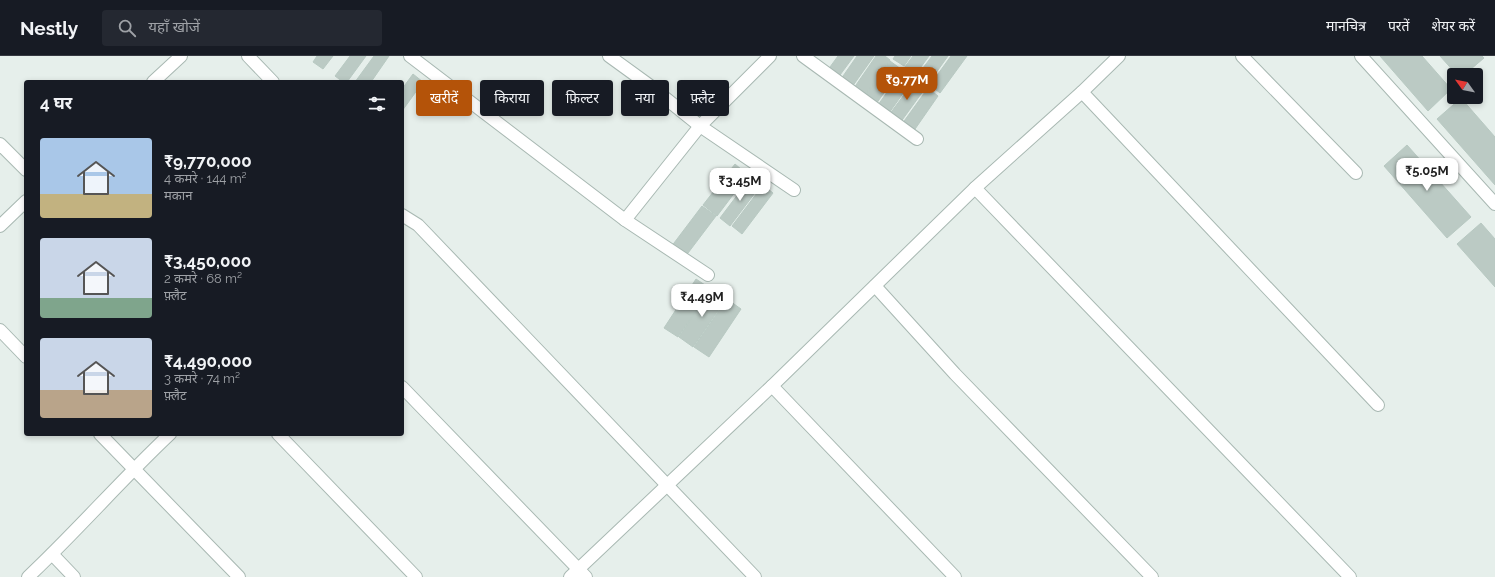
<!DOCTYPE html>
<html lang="hi">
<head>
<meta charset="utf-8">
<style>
  :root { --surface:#171b24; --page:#242831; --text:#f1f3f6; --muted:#9ea1a6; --line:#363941; --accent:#b45309 }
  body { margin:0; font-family:Raleway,"Noto Sans Devanagari",sans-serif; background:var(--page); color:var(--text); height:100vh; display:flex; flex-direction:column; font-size:15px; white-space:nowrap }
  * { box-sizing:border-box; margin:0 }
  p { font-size:13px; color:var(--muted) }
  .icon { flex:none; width:22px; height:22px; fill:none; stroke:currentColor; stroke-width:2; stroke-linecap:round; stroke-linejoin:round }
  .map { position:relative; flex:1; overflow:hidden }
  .sheet { position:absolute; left:24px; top:24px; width:380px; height:356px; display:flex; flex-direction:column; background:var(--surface); border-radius:4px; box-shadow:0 2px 6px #0003 }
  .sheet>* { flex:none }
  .guide { position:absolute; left:416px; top:24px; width:380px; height:36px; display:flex; gap:8px }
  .needle { width:26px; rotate:303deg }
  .tools { position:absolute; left:1447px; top:12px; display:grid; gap:8px }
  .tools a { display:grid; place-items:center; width:36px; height:36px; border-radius:4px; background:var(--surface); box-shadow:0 2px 6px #0003; font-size:20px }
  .price { position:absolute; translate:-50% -34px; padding:0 9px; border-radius:8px; background:#fff; color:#222; font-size:13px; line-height:26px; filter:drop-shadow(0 1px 2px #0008) }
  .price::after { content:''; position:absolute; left:50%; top:24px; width:12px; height:9px; margin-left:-6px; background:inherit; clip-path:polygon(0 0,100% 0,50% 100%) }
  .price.current { background:var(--accent); color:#fff }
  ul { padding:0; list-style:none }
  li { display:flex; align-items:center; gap:12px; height:100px; padding:0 16px }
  li span { display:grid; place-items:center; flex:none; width:112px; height:80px; border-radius:4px; color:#555 }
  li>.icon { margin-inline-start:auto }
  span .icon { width:48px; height:48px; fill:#fffc; stroke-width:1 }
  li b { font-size:17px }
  h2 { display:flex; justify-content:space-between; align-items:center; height:48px; padding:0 16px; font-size:17px }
  .chip { padding:0 14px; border-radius:4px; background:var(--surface); box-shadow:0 2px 6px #0003; font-size:14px; line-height:36px }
  .chip.current { background:var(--accent); color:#fff }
  header { display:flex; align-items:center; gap:24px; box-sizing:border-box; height:56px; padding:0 20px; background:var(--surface); border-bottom:1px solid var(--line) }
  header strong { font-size:19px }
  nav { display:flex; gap:22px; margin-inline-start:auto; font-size:14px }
  .search { width:280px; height:36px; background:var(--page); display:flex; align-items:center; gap:10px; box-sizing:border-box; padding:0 14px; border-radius:4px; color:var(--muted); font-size:15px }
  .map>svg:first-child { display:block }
</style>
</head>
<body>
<header>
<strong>Nestly</strong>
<div class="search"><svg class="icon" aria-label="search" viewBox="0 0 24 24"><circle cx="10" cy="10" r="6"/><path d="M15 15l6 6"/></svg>यहाँ खोजें</div>
<nav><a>मानचित्र</a><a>परतें</a><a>शेयर करें</a></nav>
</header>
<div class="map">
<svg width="1495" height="521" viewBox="0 0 1495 521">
  <rect width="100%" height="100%" fill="#e6efeb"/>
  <g fill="#bbcac4" stroke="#b8c9c2">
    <polygon points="317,0 333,0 323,13 313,6"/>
    <polygon points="350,0 366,0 347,26 343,26 335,20"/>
    <polygon points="374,0 389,0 371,26 355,26"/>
    <polygon points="838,0 854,0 840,19 830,11"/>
    <polygon points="857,0 874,0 852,31 841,23"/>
    <polygon points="876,0 885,0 890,4 865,39 854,32"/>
    <polygon points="895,0 911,0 904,10 893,3"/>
    <polygon points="913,0 929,0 915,19 904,12"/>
    <polygon points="932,0 948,0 928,28 917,20"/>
    <polygon points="951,0 967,0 940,37 930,29"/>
    <polygon points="1380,0 1422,0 1451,33 1428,55"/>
    <polygon points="1440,0 1482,0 1484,2 1464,19 1457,19"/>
    <polygon points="890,5 901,13 876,48 865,40"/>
    <polygon points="903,14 914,22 889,57 878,49"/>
    <polygon points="413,18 423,26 402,55 402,33"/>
    <polygon points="915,24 926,31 900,67 889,59"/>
    <polygon points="928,32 938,40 913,76 902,68"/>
    <polygon points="1461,42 1495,81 1495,129 1437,63"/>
    <polygon points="1407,89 1471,161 1447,182 1384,110"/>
    <polygon points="735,108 748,119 717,160 703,149"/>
    <polygon points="751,121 761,129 730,170 720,162"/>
    <polygon points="763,129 773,137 742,178 732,170"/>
    <polygon points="702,150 716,160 685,201 671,191"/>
    <polygon points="1481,167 1495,183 1495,231 1457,188"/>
    <polygon points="696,223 711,233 678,281 664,272"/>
    <polygon points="711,233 726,243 693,291 679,281"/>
    <polygon points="727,243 741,253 709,301 694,291"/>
  </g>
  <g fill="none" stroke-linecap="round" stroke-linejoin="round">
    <g stroke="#a8b8b2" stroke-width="14">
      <g id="minor">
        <polyline points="248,0 273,26"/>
        <polyline points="410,0 625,164"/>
        <polyline points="609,0 649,29 700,70 794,134"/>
        <polyline points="803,0 917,83"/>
        <polyline points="1242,0 1356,117"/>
        <polyline points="1361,0 1495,148"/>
        <polyline points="153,26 181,0"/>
        <polyline points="1082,36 1378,349"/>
        <polyline points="0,88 26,114"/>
        <polyline points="975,132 1350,521"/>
        <polyline points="402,159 418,169 755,521"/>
        <polyline points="0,170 26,145"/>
        <polyline points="708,219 625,164 700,70 770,0"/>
        <polyline points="875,230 955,318 1152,521"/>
        <polyline points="0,274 26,301"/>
        <polyline points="772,330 955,521"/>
        <polyline points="402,331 586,521"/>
        <polyline points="100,378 239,521"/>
        <polyline points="278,378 416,521"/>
        <polyline points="52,498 74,521"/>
        <path d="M28,521C77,475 121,424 170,378"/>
        <polyline points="570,521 772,330 975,132 1082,36 1119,0"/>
      </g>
    </g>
    <use href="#minor" stroke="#fff" stroke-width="12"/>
  </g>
</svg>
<div class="tools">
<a><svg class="needle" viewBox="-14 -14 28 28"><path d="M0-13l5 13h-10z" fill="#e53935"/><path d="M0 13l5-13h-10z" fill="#9ea1a6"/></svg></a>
</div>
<b class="price current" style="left:907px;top:45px">₹9.77M</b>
<b class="price" style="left:1427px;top:136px">₹5.05M</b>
<b class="price" style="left:740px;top:146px">₹3.45M</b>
<b class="price" style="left:702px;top:262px">₹4.49M</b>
<div class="guide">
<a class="chip current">खरीदें</a>
<a class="chip">किराया</a>
<a class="chip">फ़िल्टर</a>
<a class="chip">नया</a>
<a class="chip">फ़्लैट</a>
</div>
<section class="sheet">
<h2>4 घर<svg class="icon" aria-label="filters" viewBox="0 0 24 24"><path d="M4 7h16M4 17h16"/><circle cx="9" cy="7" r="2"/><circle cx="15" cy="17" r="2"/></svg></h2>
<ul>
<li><span style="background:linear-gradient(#a9c7e8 70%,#c2b280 0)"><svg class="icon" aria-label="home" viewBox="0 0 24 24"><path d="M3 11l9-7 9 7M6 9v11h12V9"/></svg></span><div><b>₹9,770,000</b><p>4 कमरे · 144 m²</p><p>मकान</p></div></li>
<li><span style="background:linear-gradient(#c9d6e8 75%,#7fa58c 0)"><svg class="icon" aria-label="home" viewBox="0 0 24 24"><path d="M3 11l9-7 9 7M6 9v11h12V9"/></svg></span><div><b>₹3,450,000</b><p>2 कमरे · 68 m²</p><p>फ़्लैट</p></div></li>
<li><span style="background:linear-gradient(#c9d6e8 65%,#b9a48a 0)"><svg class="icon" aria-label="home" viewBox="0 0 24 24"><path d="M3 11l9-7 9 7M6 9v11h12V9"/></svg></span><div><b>₹4,490,000</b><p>3 कमरे · 74 m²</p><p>फ़्लैट</p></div></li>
</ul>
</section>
</div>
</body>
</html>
